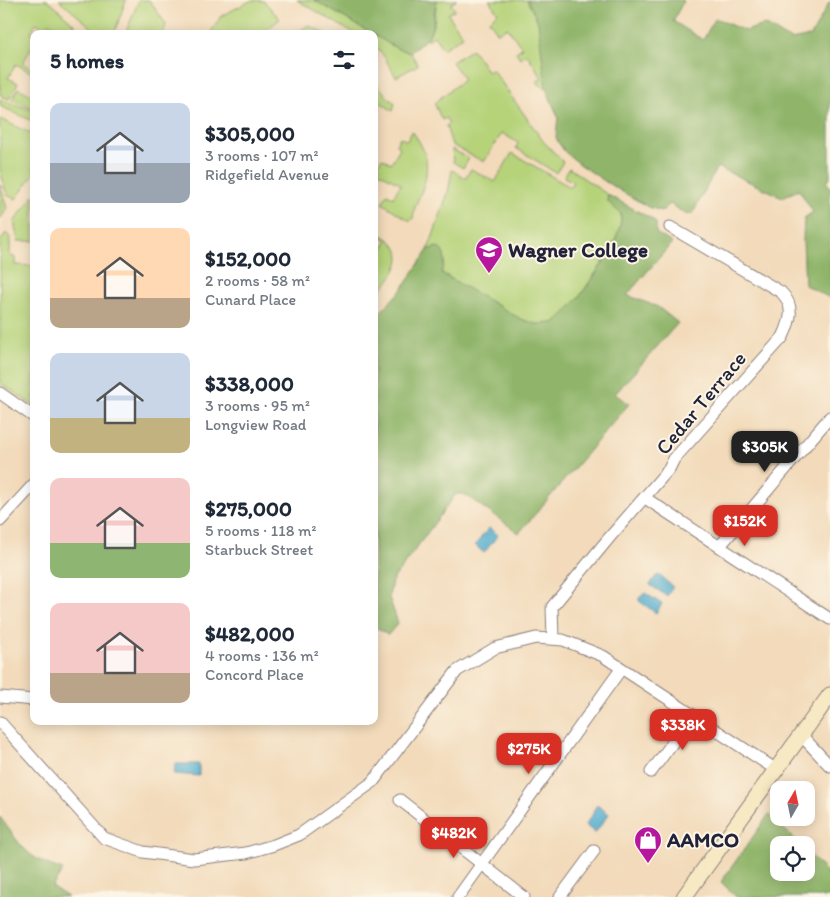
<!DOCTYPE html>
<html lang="en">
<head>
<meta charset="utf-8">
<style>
  :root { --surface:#fff; --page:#f6f6f7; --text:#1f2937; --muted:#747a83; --accent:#d93025 }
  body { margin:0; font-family:Itim,sans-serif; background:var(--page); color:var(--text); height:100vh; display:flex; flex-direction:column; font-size:19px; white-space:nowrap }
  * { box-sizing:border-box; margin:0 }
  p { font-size:16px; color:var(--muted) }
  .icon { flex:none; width:28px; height:28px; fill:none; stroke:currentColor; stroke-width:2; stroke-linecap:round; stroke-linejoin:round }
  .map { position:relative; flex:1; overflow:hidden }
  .sheet { position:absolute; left:30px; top:30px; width:348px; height:695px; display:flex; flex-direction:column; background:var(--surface); border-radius:10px; box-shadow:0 2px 12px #0003 }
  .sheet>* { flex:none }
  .needle { width:32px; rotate:9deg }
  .controls { position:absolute; left:770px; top:781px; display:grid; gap:10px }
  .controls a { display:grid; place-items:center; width:45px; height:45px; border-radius:10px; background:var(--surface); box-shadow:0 2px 12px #0003; font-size:25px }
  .price { position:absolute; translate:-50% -42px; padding:0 11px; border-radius:10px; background:var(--accent); color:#fff; font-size:16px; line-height:32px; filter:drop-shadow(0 1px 2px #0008) }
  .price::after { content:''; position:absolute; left:50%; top:30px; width:15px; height:11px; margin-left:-8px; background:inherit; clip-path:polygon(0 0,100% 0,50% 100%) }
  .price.active { background:#222; color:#fff }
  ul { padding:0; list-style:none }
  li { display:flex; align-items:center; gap:15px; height:125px; padding:0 20px }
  li span { display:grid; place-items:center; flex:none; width:140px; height:100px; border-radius:10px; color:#555 }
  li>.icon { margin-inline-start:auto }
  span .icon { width:60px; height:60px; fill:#fffc; stroke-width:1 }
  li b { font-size:21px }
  h2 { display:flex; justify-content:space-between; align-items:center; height:60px; padding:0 20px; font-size:21px }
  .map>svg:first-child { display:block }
</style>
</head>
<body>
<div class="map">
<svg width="830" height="897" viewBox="0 0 830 897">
  <rect width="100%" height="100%" fill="#fcf5e5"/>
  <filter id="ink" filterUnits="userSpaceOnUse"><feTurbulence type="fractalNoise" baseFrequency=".02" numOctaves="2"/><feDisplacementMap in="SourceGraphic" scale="10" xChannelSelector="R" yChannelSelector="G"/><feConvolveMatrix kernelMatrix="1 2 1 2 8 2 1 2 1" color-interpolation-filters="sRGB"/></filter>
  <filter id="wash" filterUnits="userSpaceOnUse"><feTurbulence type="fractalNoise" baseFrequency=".0096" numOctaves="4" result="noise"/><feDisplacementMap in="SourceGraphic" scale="20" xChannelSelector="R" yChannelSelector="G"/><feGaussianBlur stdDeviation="1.12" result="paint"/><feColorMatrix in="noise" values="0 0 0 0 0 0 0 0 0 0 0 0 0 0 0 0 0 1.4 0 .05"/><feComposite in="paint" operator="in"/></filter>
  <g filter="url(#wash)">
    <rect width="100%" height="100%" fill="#f2daba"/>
    <g fill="#b6d37a" stroke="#6c7a5a">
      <polygon points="0,0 48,0 75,25 71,34 68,34 49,23 46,29 36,23 31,32 34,34 34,43 23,63 34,69 34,74 16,64 8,78 18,83 9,99 0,95"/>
      <polygon points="59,0 126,0 114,34 99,34"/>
      <polygon points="139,0 149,0 166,24 163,34 125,34"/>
      <polygon points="252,0 264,1 280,19 261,34 210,34 221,16"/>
      <polygon points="297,0 314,0 374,34 355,34"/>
      <polygon points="437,0 457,0 451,4 455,10 448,14 463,36 443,49 434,36 427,41 434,23"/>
      <path d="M489,0H527C546,22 543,62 547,89L536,82L542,78L527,54L520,58L516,52L522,48L507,27L498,33L489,20L498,13Z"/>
      <polygon points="308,25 326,34 296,34"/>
      <polygon points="374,34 398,49 410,52 418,65 396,77 383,55 374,45"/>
      <polygon points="472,49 488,72 492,69 543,141 563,162 556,173 516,148 518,143 502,133 484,162 452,145 446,126 449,124 446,118 442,120 434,103 464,79 452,62"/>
      <path d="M374,83C384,89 385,97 395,103L393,111L380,102L374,111Z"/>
      <polygon points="18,88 34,96 34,108 12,100"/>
      <polygon points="0,99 34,111 34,122 0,106"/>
      <polygon points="0,119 34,135 34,174 16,199 7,195 0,170"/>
      <path d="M412,131C434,160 428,177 415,207C413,213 415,218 410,221L382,203L387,194L393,197L401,184L377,171L380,167L377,166L382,158L391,163L400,148L396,145L400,137L407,141Z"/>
      <polygon points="452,149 469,159 463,168 453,162"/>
      <path d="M512,153L570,187L573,182L564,177L569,168L608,195L607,198L621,213C623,236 607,257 594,275C583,290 571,316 553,324C529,334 463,286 441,272L445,260L437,247L428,250L448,193L452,170L465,178L471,169L495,182Z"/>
      <polygon points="0,184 7,209 0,219"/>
      <polygon points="34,195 34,241 18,241 14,222"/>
      <path d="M374,230C380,234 388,238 393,243C410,261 386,284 374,296V252L379,255L387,241Z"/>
      <polygon points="6,233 10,237 10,256 15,257 15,265 34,266 34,406 0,383 0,242"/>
    </g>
    <g fill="#90b56a" stroke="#596c52">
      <path d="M314,0H437C430,29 438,33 410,52L398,49Z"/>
      <polygon points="527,0 684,0 673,21 703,40 715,18 745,31 764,25 791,40 811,36 830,1 830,179 826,182 830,187 830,298 805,285 803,241 804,218 813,212 799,190 782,197 717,167 693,213 687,215 670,204 662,211 648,207 606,182 581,165 565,152 558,142 556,137 558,117 546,88 538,22"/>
      <path d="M608,195L652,219L656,223V233L672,243L627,295L658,307L678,323L615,394L629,404L519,533L464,494H456L392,581L389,597L398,623L388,635L374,626V319L402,289L428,250L437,247C448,253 445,264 441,273L521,319L536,324L554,323C576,306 624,242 621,214L607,201Z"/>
      <polygon points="769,814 800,845 779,845 779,872 806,872 806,851 830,875 830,897 736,897 721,882"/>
      <path d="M0,817C22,847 26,858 63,870L52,887L68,897H0Z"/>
    </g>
    <g fill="#4daacc" stroke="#386684">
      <polygon points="489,528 498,535 484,553 475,545"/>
      <polygon points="659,575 673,587 667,596 650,585 656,576"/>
      <polygon points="645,593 662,604 656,613 639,601 639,598"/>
      <polygon points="175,764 199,764 199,776 174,774"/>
      <polygon points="597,805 609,814 595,833 585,825 594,812 593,811"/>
    </g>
  </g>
  <g filter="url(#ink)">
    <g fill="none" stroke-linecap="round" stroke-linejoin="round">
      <g stroke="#8a7e7a" stroke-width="13">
        <g id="street">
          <polyline points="0,393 34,417"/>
          <polyline points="645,498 830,619"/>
          <polyline points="0,521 34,484"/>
          <polyline points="720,546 830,417"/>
          <path d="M553,638L552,607L609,538L669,469L674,459L783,337C791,320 795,306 781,292L670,227"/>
          <polyline points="0,697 34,700"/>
          <polyline points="0,722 104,838 143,852 194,859 246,853 274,845 299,835 373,782 457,671 495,648 536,638 563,640 603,656 775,769"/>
          <polyline points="801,735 830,766"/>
          <polyline points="651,772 693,715"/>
          <polyline points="400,800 524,897"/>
          <polyline points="458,897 621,669"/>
          <polyline points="560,897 594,851"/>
        </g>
      </g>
      <g stroke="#8a7e7a" stroke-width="17">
        <polyline id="secondary" points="684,897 830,695"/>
      </g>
      <use href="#street" stroke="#fff" stroke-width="11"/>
      <use href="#secondary" stroke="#f6e9c3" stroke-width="15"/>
    </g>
  </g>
  <defs>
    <g id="university-pin" transform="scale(1.4375)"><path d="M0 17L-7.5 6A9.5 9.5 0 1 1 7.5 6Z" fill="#b5179e" stroke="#fcf5e5"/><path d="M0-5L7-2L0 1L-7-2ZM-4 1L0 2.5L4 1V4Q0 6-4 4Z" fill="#fff"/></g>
    <g id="shop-pin" transform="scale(1.4375)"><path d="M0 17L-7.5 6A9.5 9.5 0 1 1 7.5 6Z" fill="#b5179e" stroke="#fcf5e5"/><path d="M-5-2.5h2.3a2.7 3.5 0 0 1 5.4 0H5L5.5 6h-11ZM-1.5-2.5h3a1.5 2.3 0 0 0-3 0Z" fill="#fff"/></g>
  </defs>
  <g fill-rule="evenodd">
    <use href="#university-pin" x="489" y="250"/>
    <use href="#shop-pin" x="648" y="840"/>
  </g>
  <g text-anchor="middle" stroke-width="4" stroke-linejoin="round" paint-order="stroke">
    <g font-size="21" font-weight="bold" fill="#22223b" stroke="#fcf5e5" text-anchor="start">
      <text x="508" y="257">Wagner College</text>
      <text x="667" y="847">AAMCO</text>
    </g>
    <g font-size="21" fill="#22223b" stroke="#fcf5e5">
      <text transform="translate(701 403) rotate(-50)" y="7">Cedar Terrace</text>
    </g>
  </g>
</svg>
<div class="controls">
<a><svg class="needle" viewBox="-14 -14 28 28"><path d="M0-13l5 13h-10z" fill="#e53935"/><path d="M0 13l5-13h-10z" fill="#747a83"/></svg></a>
<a><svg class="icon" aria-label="locate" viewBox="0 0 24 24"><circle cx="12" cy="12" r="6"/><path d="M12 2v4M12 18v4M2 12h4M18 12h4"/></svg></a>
</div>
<b class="price active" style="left:765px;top:473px">$305K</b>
<b class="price" style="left:745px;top:547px">$152K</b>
<b class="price" style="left:683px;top:751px">$338K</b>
<b class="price" style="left:529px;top:775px">$275K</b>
<b class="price" style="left:454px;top:859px">$482K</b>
<section class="sheet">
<h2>5 homes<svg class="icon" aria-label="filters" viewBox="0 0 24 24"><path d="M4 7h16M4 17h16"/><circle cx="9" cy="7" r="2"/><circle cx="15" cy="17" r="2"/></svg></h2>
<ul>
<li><span style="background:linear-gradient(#c9d6e8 60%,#9aa5b1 0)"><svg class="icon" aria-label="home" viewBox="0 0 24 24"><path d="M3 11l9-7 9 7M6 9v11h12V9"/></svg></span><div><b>$305,000</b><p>3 rooms · 107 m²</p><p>Ridgefield Avenue</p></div></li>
<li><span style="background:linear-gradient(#ffd9b3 70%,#b9a48a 0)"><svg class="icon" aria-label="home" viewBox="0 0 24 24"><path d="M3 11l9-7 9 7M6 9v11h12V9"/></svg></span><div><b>$152,000</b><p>2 rooms · 58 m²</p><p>Cunard Place</p></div></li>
<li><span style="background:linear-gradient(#c9d6e8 65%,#c2b280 0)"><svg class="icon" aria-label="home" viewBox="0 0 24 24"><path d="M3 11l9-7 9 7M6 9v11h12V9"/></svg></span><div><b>$338,000</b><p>3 rooms · 95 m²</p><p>Longview Road</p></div></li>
<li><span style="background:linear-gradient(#f6c9c9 65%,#8fb573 0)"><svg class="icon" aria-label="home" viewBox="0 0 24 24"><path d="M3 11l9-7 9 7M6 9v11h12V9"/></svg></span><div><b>$275,000</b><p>5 rooms · 118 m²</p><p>Starbuck Street</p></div></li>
<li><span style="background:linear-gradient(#f6c9c9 70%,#b9a48a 0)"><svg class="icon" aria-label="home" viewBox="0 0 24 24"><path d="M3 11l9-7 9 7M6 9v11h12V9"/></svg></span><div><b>$482,000</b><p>4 rooms · 136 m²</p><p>Concord Place</p></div></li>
</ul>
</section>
</div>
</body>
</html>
